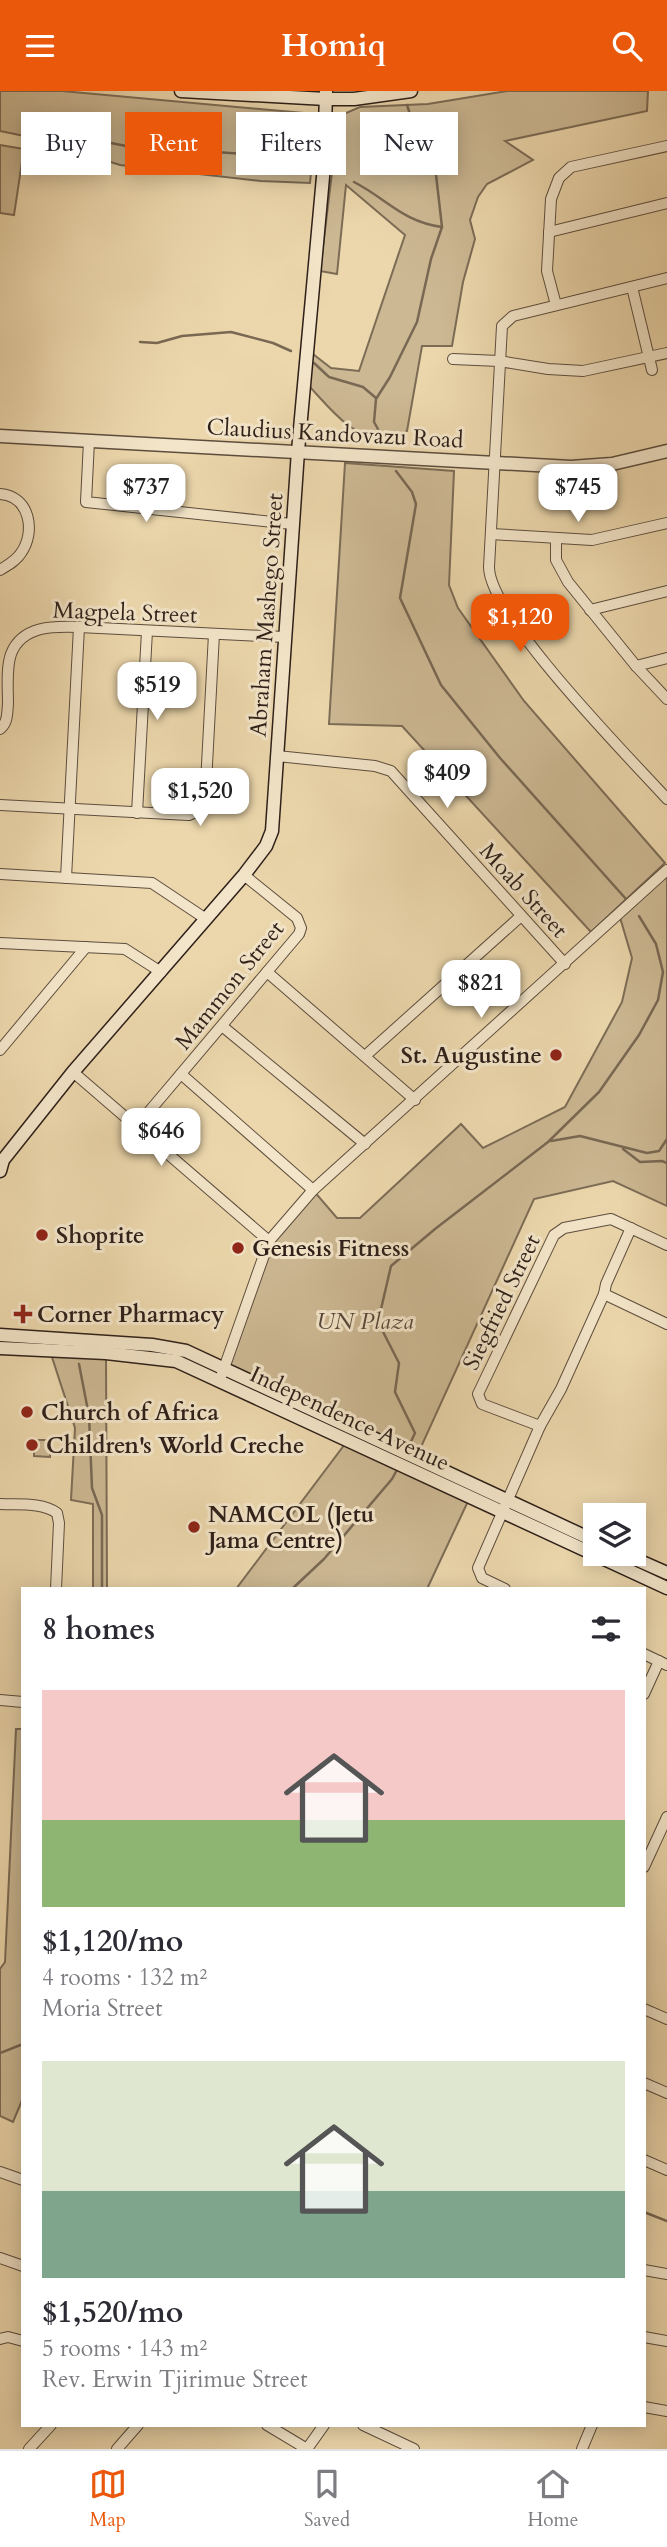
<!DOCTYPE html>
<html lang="en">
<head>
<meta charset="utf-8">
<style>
  :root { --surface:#fff; --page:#f2f2f3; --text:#2b2b33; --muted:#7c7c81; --line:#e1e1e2; --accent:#ea580c }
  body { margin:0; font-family:Cardo,serif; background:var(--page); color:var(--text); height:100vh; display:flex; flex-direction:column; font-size:26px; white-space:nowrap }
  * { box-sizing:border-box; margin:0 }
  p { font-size:23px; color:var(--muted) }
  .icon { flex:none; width:38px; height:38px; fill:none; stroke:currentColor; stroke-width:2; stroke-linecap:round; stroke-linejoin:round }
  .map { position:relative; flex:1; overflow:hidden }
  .drawer { position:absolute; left:21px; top:1496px; width:625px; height:840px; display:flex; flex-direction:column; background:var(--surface); border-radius:0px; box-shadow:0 4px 18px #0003 }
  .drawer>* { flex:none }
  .hud { position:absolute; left:21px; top:21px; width:626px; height:63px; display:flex; gap:14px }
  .controls { position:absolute; left:583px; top:1412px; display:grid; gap:14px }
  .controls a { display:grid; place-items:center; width:63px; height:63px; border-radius:0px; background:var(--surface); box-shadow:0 4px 18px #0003; font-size:35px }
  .price { position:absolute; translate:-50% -60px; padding:0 16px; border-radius:14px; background:#fff; color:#222; font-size:23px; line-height:46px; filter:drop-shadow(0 2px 4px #0008) }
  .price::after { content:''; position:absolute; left:50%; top:42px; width:21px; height:16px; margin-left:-10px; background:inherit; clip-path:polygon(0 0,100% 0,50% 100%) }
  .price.active { background:var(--accent); color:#fff }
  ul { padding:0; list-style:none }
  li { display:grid; align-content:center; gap:14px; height:371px; padding:0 21px }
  li span { display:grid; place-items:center; height:217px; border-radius:0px; color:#555 }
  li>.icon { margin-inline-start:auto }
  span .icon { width:126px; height:126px; fill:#fffc; stroke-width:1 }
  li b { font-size:30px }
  h2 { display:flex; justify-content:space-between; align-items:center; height:84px; padding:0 21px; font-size:30px }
  .pill { padding:0 24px; border-radius:0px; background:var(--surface); box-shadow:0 4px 18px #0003; font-size:24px; line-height:63px }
  .pill.active { background:var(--accent); color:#fff }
  header { display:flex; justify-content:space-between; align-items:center; height:91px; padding:0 21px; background:var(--accent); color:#fff; font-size:32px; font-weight:700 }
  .dock { display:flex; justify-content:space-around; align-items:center; height:98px; border-top:2px solid var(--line); background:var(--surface); font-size:19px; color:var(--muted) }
  .dock a { display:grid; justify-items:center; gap:4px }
  .dock .active { color:var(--accent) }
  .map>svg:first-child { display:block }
</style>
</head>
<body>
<header><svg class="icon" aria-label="menu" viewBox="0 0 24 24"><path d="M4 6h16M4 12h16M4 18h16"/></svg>Homiq<svg class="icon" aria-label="search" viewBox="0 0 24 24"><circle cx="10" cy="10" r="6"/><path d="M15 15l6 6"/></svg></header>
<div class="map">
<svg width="667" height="2358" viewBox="0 0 667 2358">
  <rect width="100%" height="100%" fill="#ecd7ac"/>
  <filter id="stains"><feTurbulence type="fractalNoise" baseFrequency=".00286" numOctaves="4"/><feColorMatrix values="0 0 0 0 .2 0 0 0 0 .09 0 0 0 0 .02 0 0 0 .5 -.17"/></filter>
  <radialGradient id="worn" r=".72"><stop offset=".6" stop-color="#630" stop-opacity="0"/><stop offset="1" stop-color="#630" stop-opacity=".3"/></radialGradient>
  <g fill="#ccb893" stroke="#7c6c56" stroke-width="2">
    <polygon points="0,0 62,0 304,22 316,30 310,92 261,90 120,74 39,48 0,40"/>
    <path d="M507,0H648L647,20L505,50L533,69L487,93L478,106L470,129L475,148L463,191L452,255H422L407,340C399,343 389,347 380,347C351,346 328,315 309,295L313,263L331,277L359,280L405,144L346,94L337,183L320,180L339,25L360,16L428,13Z"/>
    <polygon points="0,54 24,58 14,124 0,122"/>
    <polygon points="345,372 454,380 449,494 458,517 524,610 665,772 591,841 402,635 329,633"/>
    <polygon points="667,778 667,1115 613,1090 534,1108 416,1367 224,1277 266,1157 313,1099 337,1127 360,1127 461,1033 483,1057 565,1016 622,911 632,867 619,823"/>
    <polygon points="50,1260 106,1263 107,1498 93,1498 93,1413 71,1409 75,1337"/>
    <polygon points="34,1349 50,1349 50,1366 34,1365"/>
    <polygon points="348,1349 470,1406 427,1498 236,1498"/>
    <polygon points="16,1638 23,1638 23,2007 13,2031 0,2025 0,1878 5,1871"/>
  </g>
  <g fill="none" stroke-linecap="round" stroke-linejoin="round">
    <g stroke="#796853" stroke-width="2.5">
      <polyline points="61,34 101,50 126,55 258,64 306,79"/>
      <path d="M354,91C387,108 403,131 442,136"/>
      <polyline points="140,251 157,252 182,245 231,241 273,252 291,260"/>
      <polyline points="314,272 329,286 363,296 376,307"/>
      <polyline points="383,347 374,331 376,308 390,286 417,231 431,168 442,136 435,75 413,32 407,14"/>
      <polyline points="396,380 412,401 416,413 400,507 441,594 500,667 626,808"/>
      <polyline points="551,1050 580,1045 647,1062 659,1060 667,1048"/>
      <polyline points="623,1058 640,1071 662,1070 667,1072"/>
      <polyline points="79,1273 89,1325 92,1397 102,1424 102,1498"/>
      <polyline points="407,1359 415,1342 395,1301 399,1272 378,1231 391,1175 435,1138 548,1051 599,1001 639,944 658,909 663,881 656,853 639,825"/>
      <polyline points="292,1498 324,1468 392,1388 398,1377"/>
      <polyline points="0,1962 23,1953"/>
      <polyline points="644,2121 667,2130"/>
    </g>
    <g stroke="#5d4d3e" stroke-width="12">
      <g id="minor">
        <polyline points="549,141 667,112"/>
        <path d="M667,187L513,225L502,235L489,476C489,525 630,667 667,708"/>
        <polyline points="632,196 652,279"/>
        <polyline points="556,214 547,180 551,108 559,87 571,76 667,55"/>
        <polyline points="453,268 499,270 548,278 583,280 667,262"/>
        <polyline points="89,350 86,411 292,433"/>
        <path d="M0,403C30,405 36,441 21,462C16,470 8,474 0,479"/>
        <polyline points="491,443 592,449 667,432"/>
        <polyline points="556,447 556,469 568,491 636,575 667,608"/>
        <polyline points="590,519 667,500"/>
        <polyline points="636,575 667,567"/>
        <path d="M0,638C8,631 7,623 8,613C8,598 6,577 11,563C22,534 55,535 79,536L284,546"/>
        <polyline points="277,665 375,675 391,680 565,873"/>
        <polyline points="0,714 189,724 200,719 205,711 214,543"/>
        <polyline points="137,722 147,540"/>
        <polyline points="0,783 152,792 206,828"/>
        <polyline points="66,787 79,536"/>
        <polyline points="0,852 125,858 161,881"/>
        <polyline points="267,881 415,1009"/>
        <polyline points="222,935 365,1053"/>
        <polyline points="0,959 86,856"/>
        <polyline points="365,965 521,825"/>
        <polyline points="73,981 269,1150"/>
        <polyline points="181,983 313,1099"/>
        <polyline points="136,1036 299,843 301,837 297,827 244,784"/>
        <polyline points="604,1203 667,1233"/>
        <polyline points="222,1283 269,1150 313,1099 667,779"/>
        <polyline points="540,1335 482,1313 478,1303 554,1144 564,1137 611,1128 667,1154"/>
        <path d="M0,1413C18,1414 42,1411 57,1422L59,1432L56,1498"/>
        <polyline points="505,1498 482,1487 478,1477 540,1335 561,1298 604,1203 606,1193 631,1137"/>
        <polyline points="644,1563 667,1574"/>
        <polyline points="644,1603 659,1570"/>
        <polyline points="0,1609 23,1611"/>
        <polyline points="644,1776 667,1726"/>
        <polyline points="644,1918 667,1928"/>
        <polyline points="644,1992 667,2002"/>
        <polyline points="644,2069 667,2079"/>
        <polyline points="0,2081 23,2089"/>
        <polyline points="0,2167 23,2175"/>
        <polyline points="644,2179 667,2183"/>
        <polyline points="644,2246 667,2250"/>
        <polyline points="0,2248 8,2246 23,2250"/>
        <polyline points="644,2316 667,2320"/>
        <polyline points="267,2334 307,2358"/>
        <polyline points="363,2334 414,2358"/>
        <polyline points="29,2358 51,2334"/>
        <polyline points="117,2358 138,2334"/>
        <polyline points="307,2358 324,2334"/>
        <polyline points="582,2358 592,2334"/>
      </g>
    </g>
    <g stroke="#5d4d3e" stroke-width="15">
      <polyline id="tertiary" points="0,345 571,376 612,373 667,360"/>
    </g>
    <g stroke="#2d1f19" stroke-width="15">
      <g id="secondary">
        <polyline points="181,0 326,8 354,8 411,0"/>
        <polyline points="0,1080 3,1069 73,981 244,784 266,755 272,740 298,360 324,75 326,1"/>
        <polyline points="0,1244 152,1254 186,1260 595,1450"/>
        <polyline points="0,1257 106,1262 176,1270 667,1497"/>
        <polyline points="624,1463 667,1482"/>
      </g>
    </g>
    <use href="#minor" stroke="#f3e5c9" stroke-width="10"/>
    <use href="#tertiary" stroke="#f3e5c9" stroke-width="12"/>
    <use href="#secondary" stroke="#f3e5c9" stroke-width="12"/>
  </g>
  <g fill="#8f2418" stroke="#f3e5c9" stroke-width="2.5">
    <circle cx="556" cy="964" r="7"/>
    <circle cx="42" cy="1144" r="7"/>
    <circle cx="238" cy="1157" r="7"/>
    <path d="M19.5 1212.5h7v7h7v7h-7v7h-7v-7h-7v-7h7z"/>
    <circle cx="27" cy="1321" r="7"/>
    <circle cx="32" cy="1354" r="7"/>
    <circle cx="194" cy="1436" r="7"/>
  </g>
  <g text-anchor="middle" stroke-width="6" stroke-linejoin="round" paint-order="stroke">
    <g font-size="23" fill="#2d1f19" stroke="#f3e5c9">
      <text transform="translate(335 342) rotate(3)" y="8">Claudius Kandovazu Road</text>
      <text transform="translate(125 521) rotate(2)" y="8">Magpela Street</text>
      <text transform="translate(266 524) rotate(-86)" y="8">Abraham Mashego Street</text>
      <text transform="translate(524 799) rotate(48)" y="8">Moab Street</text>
      <text transform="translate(229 894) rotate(-51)" y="8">Mammon Street</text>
      <text transform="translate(501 1211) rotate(-64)" y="8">Siegfried Street</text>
      <text transform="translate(350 1327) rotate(25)" y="8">Independence Avenue</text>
    </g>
    <g font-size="23" font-weight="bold" fill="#2d1f19" stroke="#f3e5c9" text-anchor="start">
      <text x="542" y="972" text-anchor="end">St. Augustine</text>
      <text x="56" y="1152">Shoprite</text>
      <text x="252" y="1165">Genesis Fitness</text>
      <text x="37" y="1231">Corner Pharmacy</text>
      <text x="41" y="1329">Church of Africa</text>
      <text x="46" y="1362">Children's World Creche</text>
      <text x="208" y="1431">NAMCOL (Jetu<tspan x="208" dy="26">Jama Centre)</tspan></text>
    </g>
    <g font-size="23" font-style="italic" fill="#554538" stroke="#f3e5c9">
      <text x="365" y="1238">UN Plaza</text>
    </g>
  </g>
  <rect width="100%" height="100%" filter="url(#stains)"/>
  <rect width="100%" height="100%" fill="url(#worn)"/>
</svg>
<div class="controls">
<a><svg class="icon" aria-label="layers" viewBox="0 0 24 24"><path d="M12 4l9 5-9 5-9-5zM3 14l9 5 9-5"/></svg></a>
</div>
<b class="price" style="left:146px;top:433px">$737</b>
<b class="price" style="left:578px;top:433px">$745</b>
<b class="price active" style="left:520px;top:563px">$1,120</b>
<b class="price" style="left:157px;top:631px">$519</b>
<b class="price" style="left:447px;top:719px">$409</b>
<b class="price" style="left:200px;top:737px">$1,520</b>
<b class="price" style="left:481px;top:929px">$821</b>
<b class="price" style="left:161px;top:1077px">$646</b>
<div class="hud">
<a class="pill">Buy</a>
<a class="pill active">Rent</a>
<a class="pill">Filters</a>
<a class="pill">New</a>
</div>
<section class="drawer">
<h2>8 homes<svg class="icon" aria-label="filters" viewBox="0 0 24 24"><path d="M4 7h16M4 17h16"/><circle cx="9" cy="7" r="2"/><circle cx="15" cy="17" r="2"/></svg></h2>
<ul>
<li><span style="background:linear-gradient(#f6c9c9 60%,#8fb573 0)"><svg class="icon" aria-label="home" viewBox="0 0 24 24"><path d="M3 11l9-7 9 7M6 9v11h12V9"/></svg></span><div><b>$1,120/mo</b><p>4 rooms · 132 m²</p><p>Moria Street</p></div></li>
<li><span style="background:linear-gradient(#dfe7d0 60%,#7fa58c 0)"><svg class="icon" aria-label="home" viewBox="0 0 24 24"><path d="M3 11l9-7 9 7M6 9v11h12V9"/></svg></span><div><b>$1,520/mo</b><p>5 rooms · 143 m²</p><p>Rev. Erwin Tjirimue Street</p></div></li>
</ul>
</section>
</div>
<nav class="dock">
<a class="active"><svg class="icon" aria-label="map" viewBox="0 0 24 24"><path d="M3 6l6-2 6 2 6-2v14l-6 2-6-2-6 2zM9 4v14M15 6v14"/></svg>Map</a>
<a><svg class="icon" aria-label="saved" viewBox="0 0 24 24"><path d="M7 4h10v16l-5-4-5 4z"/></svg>Saved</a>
<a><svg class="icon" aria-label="home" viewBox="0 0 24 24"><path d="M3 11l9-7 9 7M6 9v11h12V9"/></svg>Home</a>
</nav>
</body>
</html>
